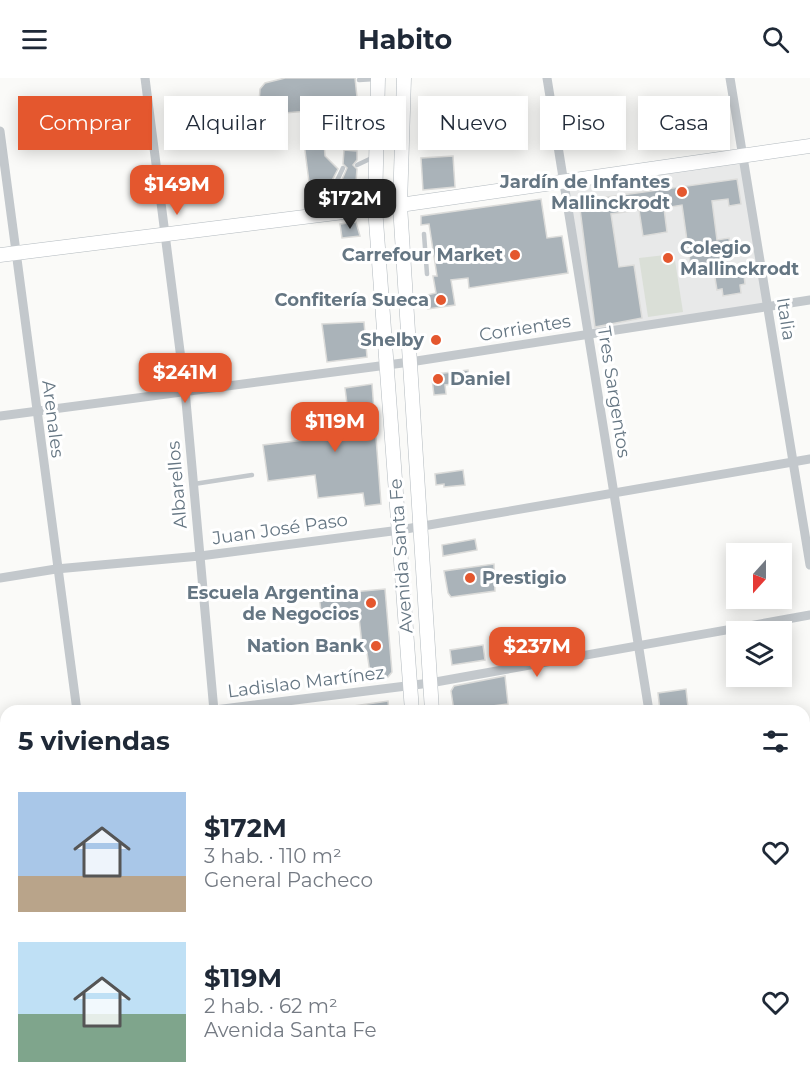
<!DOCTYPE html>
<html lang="es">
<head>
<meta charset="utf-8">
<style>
  :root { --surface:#fff; --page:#f2f2f3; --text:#1f2937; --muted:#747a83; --accent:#e4572e }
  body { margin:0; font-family:Montserrat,sans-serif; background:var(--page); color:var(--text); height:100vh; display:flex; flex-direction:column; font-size:22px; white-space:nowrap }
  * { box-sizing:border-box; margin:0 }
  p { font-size:20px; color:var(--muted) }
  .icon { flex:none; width:33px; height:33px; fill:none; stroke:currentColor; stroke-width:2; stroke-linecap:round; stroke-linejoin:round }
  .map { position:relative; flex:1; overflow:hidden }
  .drawer { position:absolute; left:0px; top:627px; width:810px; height:386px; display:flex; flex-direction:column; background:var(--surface); border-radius:18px 18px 0 0; box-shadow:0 3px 15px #0003 }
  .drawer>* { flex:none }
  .hud { position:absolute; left:18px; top:18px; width:774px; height:54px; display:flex; gap:12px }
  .needle { width:39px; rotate:201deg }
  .controls { position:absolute; left:726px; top:465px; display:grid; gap:12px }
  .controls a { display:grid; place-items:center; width:66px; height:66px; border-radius:0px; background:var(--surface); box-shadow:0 3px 15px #0003; font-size:30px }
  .price { position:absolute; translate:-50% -51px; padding:0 14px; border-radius:12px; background:var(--accent); color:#fff; font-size:20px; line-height:39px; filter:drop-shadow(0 2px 3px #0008) }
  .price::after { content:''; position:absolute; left:50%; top:36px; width:18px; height:14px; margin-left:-9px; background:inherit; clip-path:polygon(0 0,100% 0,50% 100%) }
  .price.selected { background:#222; color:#fff }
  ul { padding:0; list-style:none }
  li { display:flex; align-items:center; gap:18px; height:150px; padding:0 18px }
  li span { display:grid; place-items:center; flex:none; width:168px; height:120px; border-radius:0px; color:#555 }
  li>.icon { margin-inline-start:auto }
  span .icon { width:72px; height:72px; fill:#fffc; stroke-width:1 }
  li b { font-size:26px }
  h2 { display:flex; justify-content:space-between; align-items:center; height:72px; padding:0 18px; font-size:26px }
  .pill { padding:0 21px; border-radius:0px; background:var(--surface); box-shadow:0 3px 15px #0003; font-size:21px; line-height:54px }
  .pill.selected { background:var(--accent); color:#fff }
  header { display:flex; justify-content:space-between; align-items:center; height:78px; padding:0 18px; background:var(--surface); font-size:27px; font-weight:700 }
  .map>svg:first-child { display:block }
</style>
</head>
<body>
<header><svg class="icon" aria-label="menu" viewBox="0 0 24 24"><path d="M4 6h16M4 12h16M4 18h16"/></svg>Habito<svg class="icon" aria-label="search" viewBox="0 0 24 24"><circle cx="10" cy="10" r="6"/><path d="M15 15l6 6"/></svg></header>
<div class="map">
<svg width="810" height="1012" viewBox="0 0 810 1012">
  <rect width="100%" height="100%" fill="#fafaf8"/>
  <g fill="#e8e9e9">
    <polygon points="743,77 768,230 589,257 563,103"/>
    <polygon points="0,830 6,863 6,884 0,885"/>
  </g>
  <polygon fill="#dadfd7" points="674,176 683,234 648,239 639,180"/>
  <g fill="#aab3b9" stroke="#dcdcda" stroke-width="1.5">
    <polygon points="285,0 355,0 358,29 284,35 265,31 259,25 260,11 265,5"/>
    <polygon points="436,39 437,52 422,54 424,41"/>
    <polygon points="324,63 325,78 338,91 329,108 321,114 314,102 309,104 304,65"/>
    <polygon points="344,72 357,73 357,82 353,87 357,91 356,104 341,104 347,90 343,86"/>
    <polygon points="453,78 455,109 423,112 421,80"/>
    <polygon points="737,101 741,126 729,128 728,121 712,123 717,162 729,160 731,174 725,175 728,190 743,188 745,206 740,207 741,215 723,218 722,211 717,212 713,188 691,191 682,127 664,130 667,154 643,158 639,132 611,136 619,189 634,187 642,240 595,249 579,123"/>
    <polygon points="541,121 547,160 562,158 568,195 469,210 468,200 451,202 455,227 428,231 427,217 436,215 433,198 437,198 429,146 421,147 421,138"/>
    <polygon points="356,144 360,158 342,160 340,146"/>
    <polygon points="364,244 367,279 327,284 322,246"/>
    <polygon points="468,292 470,304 445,307 446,316 434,317 432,301 436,296"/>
    <polygon points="372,306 381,426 365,428 363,415 318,420 315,397 268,403 263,367 312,361 310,347 349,342 345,310"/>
    <polygon points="463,392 465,407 444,409 444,406 436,407 435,396"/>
    <polygon points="475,461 477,472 443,478 442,467"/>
    <polygon points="494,486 495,513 451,519 448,515 444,493"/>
    <polygon points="385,511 392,594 388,599 371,601 367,575 363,576 359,539 322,542 319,517"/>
    <polygon points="483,567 485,582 452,587 450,572"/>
    <polygon points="505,598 508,626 493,628 494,633 454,633 451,613 454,608"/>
    <polygon points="686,611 688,629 660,633 658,615"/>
    <polygon points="388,623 389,633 354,633 354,628"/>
  </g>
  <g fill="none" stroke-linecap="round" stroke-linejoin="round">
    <g stroke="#b3babf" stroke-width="15">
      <g id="secondary">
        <polyline points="378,0 375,129 412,633"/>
        <polyline points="404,0 400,127 432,633"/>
        <polyline points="0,177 400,127 810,68"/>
        <polyline points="804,675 810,674"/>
        <polyline points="0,813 6,812"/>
        <polyline points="429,1006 429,1012"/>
        <polyline points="452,1006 452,1012"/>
      </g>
    </g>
    <g stroke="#c3c8cc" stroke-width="4.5">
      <polyline points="359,2 375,1"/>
      <polyline points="357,87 374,79"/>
      <polyline points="334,133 333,111 343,90"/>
      <polyline points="424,156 427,196"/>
      <polyline points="194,406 252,397"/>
    </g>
    <g stroke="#c3c8cc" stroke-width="9">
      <polyline points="145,0 185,312 214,633"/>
      <polyline points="547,0 649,633"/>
      <polyline points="730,0 810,487"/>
      <polyline points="0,53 77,633"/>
      <polyline points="0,338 410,284 810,222"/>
      <polyline points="0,500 56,491 200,478 400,452 810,381"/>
      <polyline points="207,633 430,605 810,537"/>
      <polyline points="0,665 6,664"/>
      <polyline points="804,826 810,825"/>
      <polyline points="0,959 6,958"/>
      <polyline points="804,961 810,960"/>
      <polyline points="120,1006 121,1012"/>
      <polyline points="270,1006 271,1012"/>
      <polyline points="710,1006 711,1012"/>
      <polyline points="513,1012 544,1006"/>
    </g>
    <use href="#secondary" stroke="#fff" stroke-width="14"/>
  </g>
  <g fill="#e4572e" stroke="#fff" stroke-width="2">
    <circle cx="682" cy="114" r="6"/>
    <circle cx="515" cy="177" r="6"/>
    <circle cx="668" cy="180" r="6"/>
    <circle cx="441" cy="222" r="6"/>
    <circle cx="436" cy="262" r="6"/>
    <circle cx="438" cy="301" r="6"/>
    <circle cx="470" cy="500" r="6"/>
    <circle cx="371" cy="525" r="6"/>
    <circle cx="376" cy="568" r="6"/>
  </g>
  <g text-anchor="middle" stroke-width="6" stroke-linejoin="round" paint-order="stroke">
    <g font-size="18" font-weight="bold" fill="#657683" stroke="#fff" text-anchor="end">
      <text x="670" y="110">Jardín de Infantes<tspan x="670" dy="21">Mallinckrodt</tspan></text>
      <text x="680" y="176" text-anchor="start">Colegio<tspan x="680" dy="21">Mallinckrodt</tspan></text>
      <text x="503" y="183">Carrefour Market</text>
      <text x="429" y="228">Confitería Sueca</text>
      <text x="424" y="268">Shelby</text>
      <text x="450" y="307" text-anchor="start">Daniel</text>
      <text x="482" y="506" text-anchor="start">Prestigio</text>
      <text x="359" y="521">Escuela Argentina<tspan x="359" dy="21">de Negocios</tspan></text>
      <text x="364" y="574">Nation Bank</text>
    </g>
    <g font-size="18" fill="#657683" stroke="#fff">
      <text transform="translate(786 241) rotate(81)" y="6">Italia</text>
      <text transform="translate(525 250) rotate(-9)" y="6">Corrientes</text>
      <text transform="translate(614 314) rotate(81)" y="6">Tres Sargentos</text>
      <text transform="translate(53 341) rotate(83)" y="6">Arenales</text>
      <text transform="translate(177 407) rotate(-95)" y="6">Albarellos</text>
      <text transform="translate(280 451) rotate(-8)" y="6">Juan José Paso</text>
      <text transform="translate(401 478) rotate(-94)" y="6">Avenida Santa Fe</text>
      <text transform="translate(306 604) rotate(-7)" y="6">Ladislao Martínez</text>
    </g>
  </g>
</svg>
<div class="controls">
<a><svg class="needle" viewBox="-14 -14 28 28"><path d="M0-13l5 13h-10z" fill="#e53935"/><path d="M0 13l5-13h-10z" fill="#747a83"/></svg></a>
<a><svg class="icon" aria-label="layers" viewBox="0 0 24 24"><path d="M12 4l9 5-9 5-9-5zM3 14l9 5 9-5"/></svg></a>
</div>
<b class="price" style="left:177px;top:138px">$149M</b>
<b class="price selected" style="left:350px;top:152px">$172M</b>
<b class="price" style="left:185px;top:326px">$241M</b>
<b class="price" style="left:335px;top:375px">$119M</b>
<b class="price" style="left:537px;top:600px">$237M</b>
<div class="hud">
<a class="pill selected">Comprar</a>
<a class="pill">Alquilar</a>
<a class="pill">Filtros</a>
<a class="pill">Nuevo</a>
<a class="pill">Piso</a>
<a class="pill">Casa</a>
</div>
<section class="drawer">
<h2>5 viviendas<svg class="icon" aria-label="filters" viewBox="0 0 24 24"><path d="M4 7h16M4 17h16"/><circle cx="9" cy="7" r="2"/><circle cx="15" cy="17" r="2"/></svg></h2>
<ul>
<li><span style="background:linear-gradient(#a9c7e8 70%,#b9a48a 0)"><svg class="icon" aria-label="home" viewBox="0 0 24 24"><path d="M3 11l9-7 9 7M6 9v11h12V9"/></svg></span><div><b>$172M</b><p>3 hab. · 110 m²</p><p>General Pacheco</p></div><svg class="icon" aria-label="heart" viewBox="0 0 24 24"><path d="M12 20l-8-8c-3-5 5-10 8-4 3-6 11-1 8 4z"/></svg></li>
<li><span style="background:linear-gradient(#bfe0f5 60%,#7fa58c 0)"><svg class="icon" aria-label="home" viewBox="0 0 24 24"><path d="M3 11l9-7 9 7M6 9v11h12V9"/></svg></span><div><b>$119M</b><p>2 hab. · 62 m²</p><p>Avenida Santa Fe</p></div><svg class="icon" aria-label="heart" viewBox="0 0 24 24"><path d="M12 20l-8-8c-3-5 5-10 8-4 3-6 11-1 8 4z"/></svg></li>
</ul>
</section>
</div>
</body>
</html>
